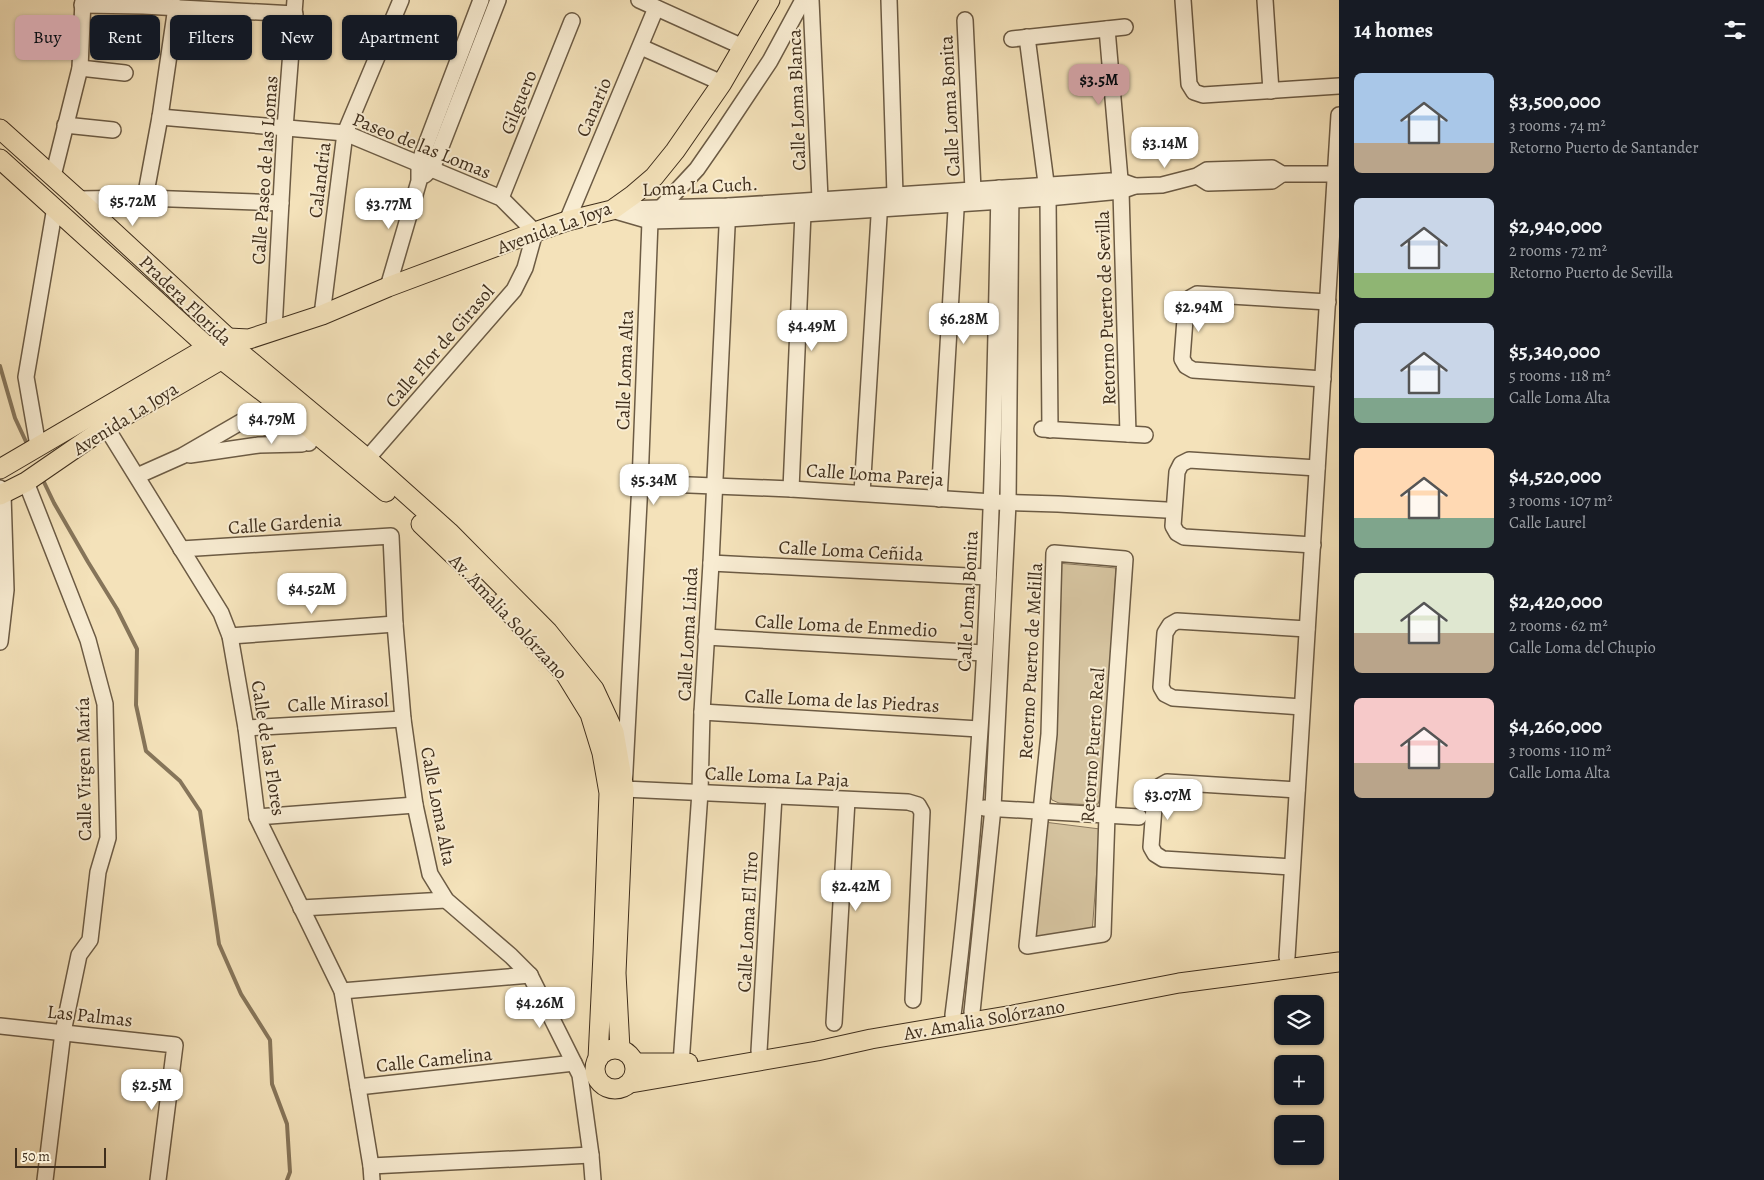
<!DOCTYPE html>
<html lang="en">
<head>
<meta charset="utf-8">
<style>
  :root { --surface:#171b24; --page:#20242c; --text:#f1f3f6; --muted:#9ea1a6; --accent:#c59692 }
  body { margin:0; font-family:Alegreya,serif; background:var(--page); color:var(--text); height:100vh; display:flex; flex-direction:column; font-size:19px; white-space:nowrap }
  * { box-sizing:border-box; margin:0 }
  p { font-size:16px; color:var(--muted) }
  .icon { flex:none; width:28px; height:28px; fill:none; stroke:currentColor; stroke-width:2; stroke-linecap:round; stroke-linejoin:round }
  .map { position:relative; flex:1; overflow:hidden }
  .side { display:flex; flex-direction:column; background:var(--surface); width:425px }
  .side>* { flex:none }
  .hud { position:absolute; left:15px; top:15px; width:475px; height:45px; display:flex; gap:10px }
  .tools { position:absolute; left:1274px; top:995px; display:grid; gap:10px }
  .tools a { display:grid; place-items:center; width:50px; height:50px; border-radius:8px; background:var(--surface); box-shadow:0 1px 4px #0004; font-size:25px }
  .scale { position:absolute; left:15px; bottom:12px; width:91px; box-sizing:border-box; padding-left:5px; border:2px solid #3f2e1c; border-top:0; font-size:14px; line-height:18px; white-space:nowrap; color:#3f2e1c; -webkit-text-stroke:4px #f8ecd2; paint-order:stroke }
  .price { position:absolute; translate:-50% -42px; padding:0 11px; border-radius:10px; background:#fff; color:#222; font-size:16px; line-height:32px; filter:drop-shadow(0 1px 2px #0008) }
  .price::after { content:''; position:absolute; left:50%; top:30px; width:15px; height:11px; margin-left:-8px; background:inherit; clip-path:polygon(0 0,100% 0,50% 100%) }
  .price.active { background:var(--accent); color:#111 }
  ul { padding:0; list-style:none }
  li { display:flex; align-items:center; gap:15px; height:125px; padding:0 15px }
  li span { display:grid; place-items:center; flex:none; width:140px; height:100px; border-radius:8px; color:#555 }
  li>.icon { margin-inline-start:auto }
  span .icon { width:60px; height:60px; fill:#fffc; stroke-width:1 }
  li b { font-size:21px }
  h2 { display:flex; justify-content:space-between; align-items:center; height:60px; padding:0 15px; font-size:21px }
  .pill { padding:0 18px; border-radius:8px; background:var(--surface); box-shadow:0 1px 4px #0004; font-size:18px; line-height:45px }
  .pill.active { background:var(--accent); color:#111 }
  main { display:flex; flex:1; min-height:0 }
  .map>svg:first-child { display:block }
</style>
</head>
<body>
<main>
<div class="map">
<svg width="1339" height="1180" viewBox="0 0 1339 1180">
  <rect width="100%" height="100%" fill="#f4e2ba"/>
  <filter id="stains"><feTurbulence type="fractalNoise" baseFrequency=".004" numOctaves="4"/><feColorMatrix values="0 0 0 0 .2 0 0 0 0 .09 0 0 0 0 .02 0 0 0 .5 -.17"/></filter>
  <radialGradient id="worn" r=".72"><stop offset=".6" stop-color="#630" stop-opacity="0"/><stop offset="1" stop-color="#630" stop-opacity=".3"/></radialGradient>
  <g fill="#d5c39f" stroke="#8a785e">
    <polygon points="1057,563 1116,568 1105,751 1100,798 1098,804 1093,805 1059,803 1052,800 1050,795 1056,734"/>
    <polygon points="1044,822 1100,829 1092,933 1033,941"/>
  </g>
  <g fill="none" stroke-linecap="round" stroke-linejoin="round">
    <g stroke="#86755a" stroke-width="4">
      <polyline points="0,366 15,418 28,446"/>
      <polyline points="42,478 54,503 88,562 117,609 137,649 136,705 146,751 180,781 200,811 219,944 241,994 270,1040 272,1084 287,1124 290,1172 287,1180"/>
    </g>
    <g stroke="#6c5b44" stroke-width="18">
      <g id="minor">
        <polyline points="639,0 743,47"/>
        <polyline points="811,0 820,199"/>
        <polyline points="889,0 895,195"/>
        <polyline points="1183,0 1189,84 1194,92 1203,95 1339,86"/>
        <polyline points="1265,0 1271,91"/>
        <polyline points="82,5 143,6 295,14"/>
        <polyline points="965,20 973,190"/>
        <polyline points="1107,29 1121,191 1128,434"/>
        <polyline points="1027,37 1048,198 1050,430"/>
        <polyline points="1012,39 1125,27"/>
        <polyline points="641,47 722,83"/>
        <polyline points="80,68 125,73"/>
        <polyline points="160,117 345,133 501,198 535,232 525,268 514,290 373,452"/>
        <polyline points="65,125 113,130"/>
        <polyline points="425,175 432,168 437,157 498,0"/>
        <polyline points="53,176 80,68 83,0"/>
        <polyline points="1197,176 1208,183 1272,181 1282,174"/>
        <polyline points="145,198 160,117 176,7"/>
        <polyline points="501,198 572,21"/>
        <polyline points="78,199 145,198 281,203"/>
        <polyline points="624,209 728,206 1110,181 1121,181 1135,186"/>
        <polyline points="612,210 650,221 728,219 1048,198 1121,191 1135,186 1162,185 1197,176 1207,170 1272,168 1282,174 1339,174"/>
        <polyline points="657,212 697,169 722,133 770,61 803,0"/>
        <polyline points="567,221 656,8"/>
        <polyline points="650,221 640,483 624,789 908,802 918,805 922,812 913,1000"/>
        <polyline points="388,287 419,181 419,163 481,0"/>
        <polyline points="322,315 345,133 401,0"/>
        <polyline points="274,330 285,128 295,0"/>
        <polyline points="1323,379 1193,370 1186,366 1182,359 1186,306 1190,298 1197,294 1328,302"/>
        <polyline points="106,427 221,613 230,636 246,728 257,817 342,991 371,1166 372,1180"/>
        <polyline points="1042,429 1145,435"/>
        <polyline points="38,446 26,377 55,207"/>
        <polyline points="190,455 259,445 302,444"/>
        <polyline points="137,476 182,456 246,419 309,443"/>
        <polyline points="26,482 88,640 105,704 108,838 98,872 90,940 79,955 63,1032 45,1180"/>
        <polyline points="640,483 791,489 993,502 1058,504 1166,510"/>
        <polyline points="0,488 3,494 6,590 0,642"/>
        <polyline points="791,489 803,213"/>
        <polyline points="862,493 880,200"/>
        <polyline points="939,499 957,193"/>
        <polyline points="1313,545 1184,537 1177,533 1173,526 1177,472 1181,464 1189,460 1317,468"/>
        <polyline points="181,549 391,536 395,624 403,719 415,805 430,874 446,900 511,956 530,975 580,1075 591,1155 593,1180"/>
        <polygon points="1054,553 1125,559 1107,815 1103,934 1027,946 1049,734"/>
        <polyline points="711,563 988,577"/>
        <polyline points="230,636 395,624"/>
        <polyline points="706,637 984,653"/>
        <polyline points="1302,707 1173,698 1165,694 1161,687 1165,633 1170,625 1177,621 1307,629"/>
        <polyline points="702,712 979,729"/>
        <polyline points="246,728 403,719"/>
        <polyline points="984,808 1139,817"/>
        <polyline points="257,817 415,805"/>
        <polyline points="1292,867 1163,859 1155,854 1151,847 1155,794 1160,786 1167,782 1297,790"/>
        <polyline points="301,908 446,900"/>
        <polyline points="1287,957 1339,115"/>
        <polyline points="342,991 530,975"/>
        <polyline points="972,1012 993,808 1008,503 1011,188"/>
        <path d="M953,1015C988,741 994,464 999,188"/>
        <polyline points="834,1023 847,800"/>
        <polyline points="0,1026 175,1045 158,1180"/>
        <polyline points="759,1051 774,796"/>
        <polyline points="681,1064 700,792 702,712 711,563 728,206"/>
        <polyline points="358,1087 574,1063"/>
        <polyline points="371,1166 591,1155"/>
      </g>
    </g>
    <g stroke="#3f2e1c" stroke-width="21">
      <g id="major">
        <polyline points="0,129 78,199 228,338 237,350 363,455 449,532 548,632 594,689 614,732 624,789 616,973 620,1049"/>
        <polyline points="0,159 221,359 308,427 386,492"/>
        <polyline points="0,469 198,353 228,338 249,339 322,315 388,287 535,232 567,221 612,210 633,195 654,177 675,151 722,83 770,0"/>
        <polyline points="0,495 26,482 106,427 231,354"/>
        <polyline points="421,524 468,569"/>
        <polyline points="501,603 566,675 590,714 602,753 609,793 603,954 598,1059"/>
        <circle cx="615" cy="1069" r="20"/>
        <polyline points="635,1063 688,1063"/>
        <polyline points="631,1083 817,1051 871,1039 1013,1015 1179,983 1339,962"/>
      </g>
    </g>
    <use href="#minor" stroke="#f8ecd2" stroke-width="15"/>
    <use href="#major" stroke="#f4e2ba" stroke-width="19"/>
  </g>
  <g text-anchor="middle" stroke-width="4" stroke-linejoin="round" paint-order="stroke">
    <g font-size="19" fill="#3f2e1c" stroke="#f8ecd2">
      <text transform="translate(796 100) rotate(-92)" y="7">Calle Loma Blanca</text>
      <text transform="translate(518 102) rotate(-68)" y="7">Gilguero</text>
      <text transform="translate(949 106) rotate(-93)" y="7">Calle Loma Bonita</text>
      <text transform="translate(593 107) rotate(-67)" y="7">Canario</text>
      <text transform="translate(422 145) rotate(22)" y="7">Paseo de las Lomas</text>
      <text transform="translate(264 170) rotate(-86)" y="7">Calle Paseo de las Lomas</text>
      <text transform="translate(319 180) rotate(-83)" y="7">Calandria</text>
      <text transform="translate(700 186) rotate(-3)" y="7">Loma La Cuch.</text>
      <text transform="translate(554 227) rotate(-20)" y="7">Avenida La Joya</text>
      <text transform="translate(186 300) rotate(44)" y="7">Pradera Florida</text>
      <text transform="translate(1105 308) rotate(-92)" y="7">Retorno Puerto de Sevilla</text>
      <text transform="translate(439 346) rotate(-49)" y="7">Calle Flor de Girasol</text>
      <text transform="translate(624 370) rotate(-88)" y="7">Calle Loma Alta</text>
      <text transform="translate(125 418) rotate(-32)" y="7">Avenida La Joya</text>
      <text transform="translate(875 474) rotate(4)" y="7">Calle Loma Pareja</text>
      <text transform="translate(285 523) rotate(-4)" y="7">Calle Gardenia</text>
      <text transform="translate(851 550) rotate(3)" y="7">Calle Loma Ceñida</text>
      <text transform="translate(967 601) rotate(-87)" y="7">Calle Loma Bonita</text>
      <text transform="translate(509 616) rotate(47)" y="7">Av. Amalia Solórzano</text>
      <text transform="translate(846 625) rotate(3)" y="7">Calle Loma de Enmedio</text>
      <text transform="translate(687 634) rotate(-87)" y="7">Calle Loma Linda</text>
      <text transform="translate(1030 661) rotate(-87)" y="7">Retorno Puerto de Melilla</text>
      <text transform="translate(842 700) rotate(3)" y="7">Calle Loma de las Piedras</text>
      <text transform="translate(338 702) rotate(-3)" y="7">Calle Mirasol</text>
      <text transform="translate(1092 745) rotate(-86)" y="7">Retorno Puerto Real</text>
      <text transform="translate(269 748) rotate(81)" y="7">Calle de las Flores</text>
      <text transform="translate(83 769) rotate(-91)" y="7">Calle Virgen María</text>
      <text transform="translate(777 776) rotate(3)" y="7">Calle Loma La Paja</text>
      <text transform="translate(439 806) rotate(79)" y="7">Calle Loma Alta</text>
      <text transform="translate(747 922) rotate(-87)" y="7">Calle Loma El Tiro</text>
      <text transform="translate(90 1015) rotate(6)" y="7">Las Palmas</text>
      <text transform="translate(984 1019) rotate(-10)" y="7">Av. Amalia Solórzano</text>
      <text transform="translate(434 1059) rotate(-6)" y="7">Calle Camelina</text>
    </g>
  </g>
  <rect width="100%" height="100%" filter="url(#stains)"/>
  <rect width="100%" height="100%" fill="url(#worn)"/>
</svg>
<div class="tools">
<a><svg class="icon" aria-label="layers" viewBox="0 0 24 24"><path d="M12 4l9 5-9 5-9-5zM3 14l9 5 9-5"/></svg></a>
<a>+</a>
<a>−</a>
</div>
<div class="scale">50 m</div>
<b class="price active" style="left:1099px;top:106px">$3.5M</b>
<b class="price" style="left:1165px;top:169px">$3.14M</b>
<b class="price" style="left:133px;top:227px">$5.72M</b>
<b class="price" style="left:389px;top:230px">$3.77M</b>
<b class="price" style="left:1199px;top:333px">$2.94M</b>
<b class="price" style="left:964px;top:345px">$6.28M</b>
<b class="price" style="left:812px;top:352px">$4.49M</b>
<b class="price" style="left:272px;top:445px">$4.79M</b>
<b class="price" style="left:654px;top:506px">$5.34M</b>
<b class="price" style="left:312px;top:615px">$4.52M</b>
<b class="price" style="left:1168px;top:821px">$3.07M</b>
<b class="price" style="left:856px;top:912px">$2.42M</b>
<b class="price" style="left:540px;top:1029px">$4.26M</b>
<b class="price" style="left:152px;top:1111px">$2.5M</b>
<div class="hud">
<a class="pill active">Buy</a>
<a class="pill">Rent</a>
<a class="pill">Filters</a>
<a class="pill">New</a>
<a class="pill">Apartment</a>
</div>
</div>
<section class="side">
<h2>14 homes<svg class="icon" aria-label="filters" viewBox="0 0 24 24"><path d="M4 7h16M4 17h16"/><circle cx="9" cy="7" r="2"/><circle cx="15" cy="17" r="2"/></svg></h2>
<ul>
<li><span style="background:linear-gradient(#a9c7e8 70%,#b9a48a 0)"><svg class="icon" aria-label="home" viewBox="0 0 24 24"><path d="M3 11l9-7 9 7M6 9v11h12V9"/></svg></span><div><b>$3,500,000</b><p>3 rooms · 74 m²</p><p>Retorno Puerto de Santander</p></div></li>
<li><span style="background:linear-gradient(#c9d6e8 75%,#8fb573 0)"><svg class="icon" aria-label="home" viewBox="0 0 24 24"><path d="M3 11l9-7 9 7M6 9v11h12V9"/></svg></span><div><b>$2,940,000</b><p>2 rooms · 72 m²</p><p>Retorno Puerto de Sevilla</p></div></li>
<li><span style="background:linear-gradient(#c9d6e8 75%,#7fa58c 0)"><svg class="icon" aria-label="home" viewBox="0 0 24 24"><path d="M3 11l9-7 9 7M6 9v11h12V9"/></svg></span><div><b>$5,340,000</b><p>5 rooms · 118 m²</p><p>Calle Loma Alta</p></div></li>
<li><span style="background:linear-gradient(#ffd9b3 70%,#7fa58c 0)"><svg class="icon" aria-label="home" viewBox="0 0 24 24"><path d="M3 11l9-7 9 7M6 9v11h12V9"/></svg></span><div><b>$4,520,000</b><p>3 rooms · 107 m²</p><p>Calle Laurel</p></div></li>
<li><span style="background:linear-gradient(#dfe7d0 60%,#b9a48a 0)"><svg class="icon" aria-label="home" viewBox="0 0 24 24"><path d="M3 11l9-7 9 7M6 9v11h12V9"/></svg></span><div><b>$2,420,000</b><p>2 rooms · 62 m²</p><p>Calle Loma del Chupio</p></div></li>
<li><span style="background:linear-gradient(#f6c9c9 65%,#b9a48a 0)"><svg class="icon" aria-label="home" viewBox="0 0 24 24"><path d="M3 11l9-7 9 7M6 9v11h12V9"/></svg></span><div><b>$4,260,000</b><p>3 rooms · 110 m²</p><p>Calle Loma Alta</p></div></li>
</ul>
</section>
</main>
</body>
</html>
